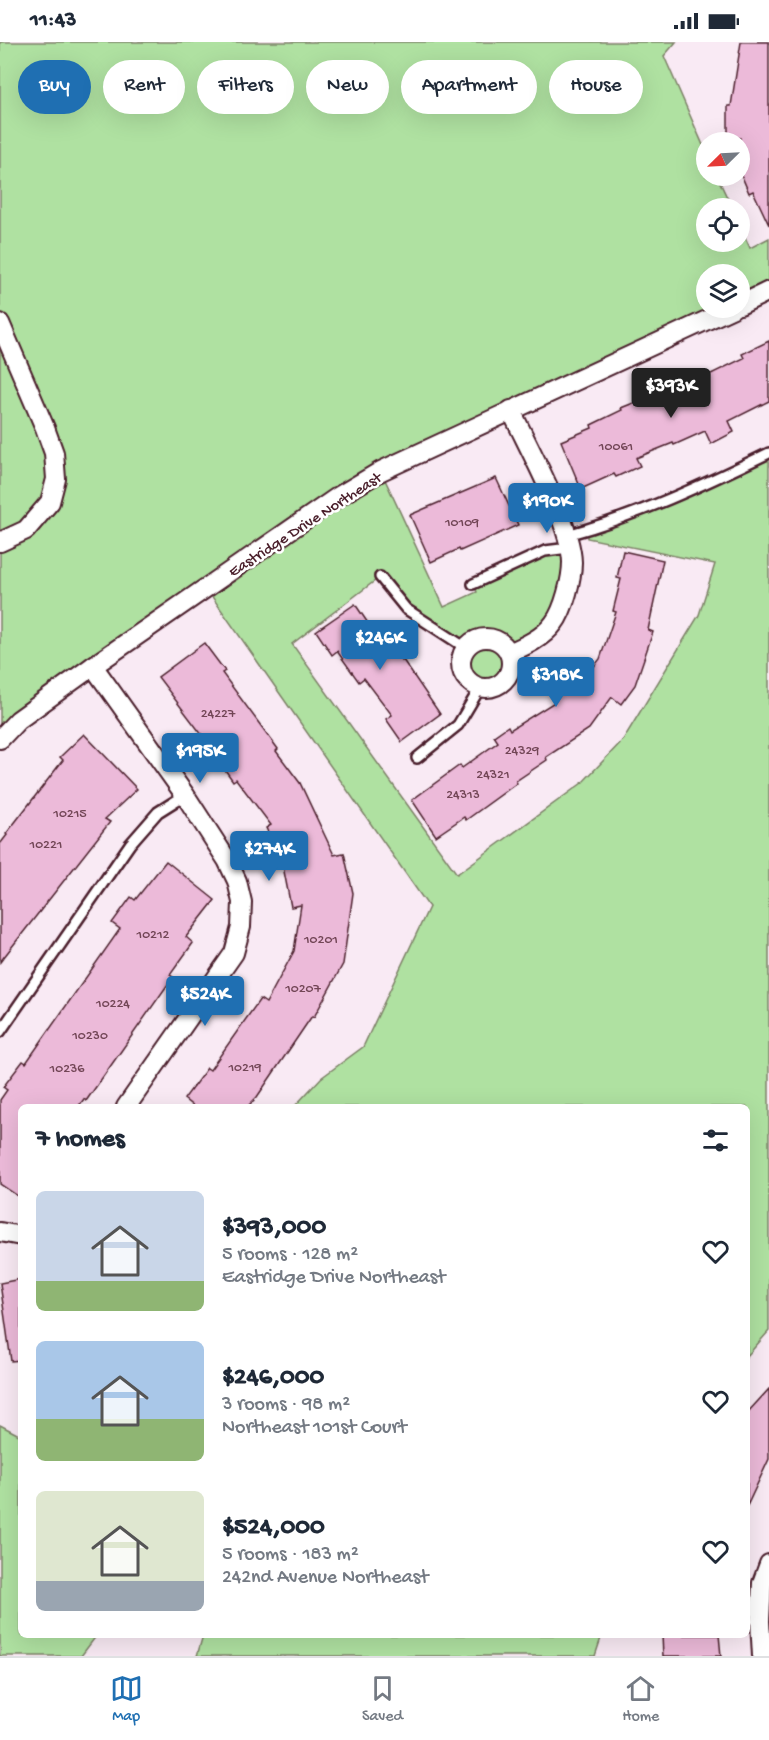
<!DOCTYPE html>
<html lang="en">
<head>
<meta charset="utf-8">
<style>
  :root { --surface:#fff; --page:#f6f6f7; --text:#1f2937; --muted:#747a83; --line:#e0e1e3; --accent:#1f6fb2 }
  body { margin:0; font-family:"Gochi Hand",sans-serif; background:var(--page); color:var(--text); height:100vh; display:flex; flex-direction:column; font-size:22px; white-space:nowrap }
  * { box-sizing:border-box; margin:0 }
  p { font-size:20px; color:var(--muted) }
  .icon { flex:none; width:33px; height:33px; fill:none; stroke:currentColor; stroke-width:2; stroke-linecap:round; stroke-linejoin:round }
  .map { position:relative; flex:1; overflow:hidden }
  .side { position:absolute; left:18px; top:1062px; width:732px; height:534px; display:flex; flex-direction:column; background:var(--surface); border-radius:9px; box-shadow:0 6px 24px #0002 }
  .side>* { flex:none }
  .banner { position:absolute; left:18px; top:18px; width:734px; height:54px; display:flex; gap:12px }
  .needle { width:39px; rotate:246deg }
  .controls { position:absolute; left:696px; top:90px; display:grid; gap:12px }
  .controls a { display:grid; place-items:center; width:54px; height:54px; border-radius:50%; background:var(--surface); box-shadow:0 6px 24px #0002; font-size:30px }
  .price { position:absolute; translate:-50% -51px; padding:0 14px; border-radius:6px; background:var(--accent); color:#fff; font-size:20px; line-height:39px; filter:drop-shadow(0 2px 3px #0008) }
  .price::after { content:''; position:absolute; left:50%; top:36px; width:18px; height:14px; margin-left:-9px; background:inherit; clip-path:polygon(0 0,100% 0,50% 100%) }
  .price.selected { background:#222; color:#fff }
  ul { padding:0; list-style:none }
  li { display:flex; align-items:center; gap:18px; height:150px; padding:0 18px }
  li span { display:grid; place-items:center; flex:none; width:168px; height:120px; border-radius:9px; color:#555 }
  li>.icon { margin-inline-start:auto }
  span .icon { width:72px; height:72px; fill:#fffc; stroke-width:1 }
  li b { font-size:26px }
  h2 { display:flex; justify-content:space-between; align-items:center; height:72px; padding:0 18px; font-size:26px }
  .tag { padding:0 21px; border-radius:27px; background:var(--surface); box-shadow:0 6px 24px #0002; font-size:21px; line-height:54px }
  .tag.selected { background:var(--accent); color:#fff }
  .status { display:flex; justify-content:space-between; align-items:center; height:42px; padding:0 30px; background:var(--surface); direction:ltr }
  .status svg { height:16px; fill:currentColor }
  .tabs { display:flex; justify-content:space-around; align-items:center; height:84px; border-top:2px solid var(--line); background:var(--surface); font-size:16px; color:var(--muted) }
  .tabs a { display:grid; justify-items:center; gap:3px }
  .tabs .selected { color:var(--accent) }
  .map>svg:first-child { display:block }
</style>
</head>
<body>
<div class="status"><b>11:43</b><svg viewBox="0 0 49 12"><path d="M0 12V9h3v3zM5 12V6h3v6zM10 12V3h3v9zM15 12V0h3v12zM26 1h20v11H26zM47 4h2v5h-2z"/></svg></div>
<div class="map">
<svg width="769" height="1614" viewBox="0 0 769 1614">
  <rect width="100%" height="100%" fill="#f9eaf4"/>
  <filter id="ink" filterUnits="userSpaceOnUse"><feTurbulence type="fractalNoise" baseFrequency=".0167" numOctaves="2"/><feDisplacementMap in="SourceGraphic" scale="12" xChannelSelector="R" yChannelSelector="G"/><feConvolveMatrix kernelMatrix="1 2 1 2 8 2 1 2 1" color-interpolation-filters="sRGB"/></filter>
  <g filter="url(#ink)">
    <g fill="#afe1a1" stroke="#7c8066" stroke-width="1.5">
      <path d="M0,0H676L664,14L706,110V134H717L732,166H706V200H740V184L750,206L769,196V249L740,263V232H706V266H733L381,429L444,565L477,550L473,542L545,509L569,506L554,581L509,611C523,661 443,654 466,606L406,567L380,535L292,602L457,832L582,741L623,698L699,573L715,522L587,496V488L769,411V1289L747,1314V1065H294L321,1036L363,1005L429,865L206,546L0,697Z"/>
      <polygon points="0,1383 21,1394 21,1593 97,1593 81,1614 0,1614"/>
      <polygon points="203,1593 602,1593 595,1614 197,1614"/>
    </g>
    <g fill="#ecbad9" stroke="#4a1f2b" stroke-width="1.5">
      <polygon points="741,0 769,0 769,183 753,149 749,151 740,130 740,96 728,96 728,64 731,64"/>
      <polygon points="769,299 769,359 729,379 734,390 711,402 705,389 674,403 673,401 636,416 640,424 616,435 614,432 581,447 561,399 592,386 591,383 622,368 621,366 646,356 648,360 706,331 707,334 744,316 742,312"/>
      <polygon points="496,436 518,483 460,509 459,507 431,520 410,473"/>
      <polygon points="623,509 663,518 648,588 653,590 635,643 621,662 612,655 589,687 546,715 547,718 516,739 517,741 466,778 464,775 436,794 412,758 460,723 462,726 498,700 494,694 508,684 510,688 553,661 570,636 580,642 600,617 616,570 613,569 621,537 617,536"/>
      <polygon points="355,562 376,593 380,590 402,619 403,618 440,672 402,700 386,677 392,673 364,636 359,640 337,609 332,613 316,589"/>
      <polygon points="204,601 225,629 222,631 278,707 276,709 300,741 334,813 344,811 353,851 343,922 314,975 312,974 257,1055 247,1065 194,1065 184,1057 207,1026 210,1028 260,957 266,961 294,909 301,863 291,865 282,819 266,786 271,783 236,737 233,739 213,711 215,710 158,635"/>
      <polygon points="84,692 137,747 105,777 110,780 0,920 0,802 7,793 6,792 63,718 60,715"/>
      <polygon points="166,819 215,858 186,895 193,901 170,933 173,935 86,1059 84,1057 78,1065 21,1065 21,1156 0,1142 0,1058 7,1048 3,1045 23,1019 26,1021 120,887 112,881 131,855 135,858"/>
      <polygon points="21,1237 21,1318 11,1319 0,1241"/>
      <polygon points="769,1347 769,1417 747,1464 747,1371"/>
      <polygon points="662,1593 719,1593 721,1614 663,1614"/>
    </g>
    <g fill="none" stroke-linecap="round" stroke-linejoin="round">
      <g stroke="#4a1f2b" stroke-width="14">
        <g id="lane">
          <path d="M567,493C637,474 703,443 769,411"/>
          <polyline points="380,535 406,567 466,606"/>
          <polyline points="473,542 545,509 569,506"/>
          <polyline points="417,716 458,683 480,646"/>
          <polyline points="0,990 130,802 158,770 185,753"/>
        </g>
      </g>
      <g stroke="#4a1f2b" stroke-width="22">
        <g id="street">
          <polyline points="740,263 769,249"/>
          <polyline points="0,281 45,386 54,411 56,437 50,460 26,488 0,500"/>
          <circle cx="486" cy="621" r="25"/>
          <path d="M509,611C525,604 543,596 554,581C564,568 572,537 572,520C571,482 528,405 511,368"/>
          <polyline points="93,624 185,753 227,818 237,839 242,860 241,885 234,911 126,1065"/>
          <polyline points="0,697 18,678 93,624 339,454 381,429 733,266"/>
          <polyline points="0,1190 21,1194"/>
          <polyline points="762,1614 760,1579 762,1541 769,1522"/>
        </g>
      </g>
      <use href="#lane" stroke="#fff" stroke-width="9"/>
      <use href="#street" stroke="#fff" stroke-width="18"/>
    </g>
  </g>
  <g text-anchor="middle" stroke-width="5" stroke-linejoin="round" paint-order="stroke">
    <g font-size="14" fill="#724656">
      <text x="616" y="408">10061</text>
      <text x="462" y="484">10109</text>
      <text x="218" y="675">24227</text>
      <text x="522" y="712">24329</text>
      <text x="493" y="736">24321</text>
      <text x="463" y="756">24313</text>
      <text x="70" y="775">10215</text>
      <text x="46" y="806">10221</text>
      <text x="153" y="896">10212</text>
      <text x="321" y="901">10201</text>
      <text x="303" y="950">10207</text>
      <text x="113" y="965">10224</text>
      <text x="90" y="997">10230</text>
      <text x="245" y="1029">10219</text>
      <text x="67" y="1030">10236</text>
    </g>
    <g font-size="16" fill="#4a1f2b" stroke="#fff">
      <text transform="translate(304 481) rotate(-33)" y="6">Eastridge Drive Northeast</text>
    </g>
  </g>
</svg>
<div class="controls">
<a><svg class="needle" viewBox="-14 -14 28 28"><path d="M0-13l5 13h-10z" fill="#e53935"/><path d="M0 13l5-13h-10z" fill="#747a83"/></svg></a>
<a><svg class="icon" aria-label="locate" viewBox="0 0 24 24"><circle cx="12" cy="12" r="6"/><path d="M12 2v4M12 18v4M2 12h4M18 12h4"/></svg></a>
<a><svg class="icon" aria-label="layers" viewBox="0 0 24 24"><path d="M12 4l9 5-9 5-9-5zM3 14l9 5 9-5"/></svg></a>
</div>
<b class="price selected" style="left:671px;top:377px">$393K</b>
<b class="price" style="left:547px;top:492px">$190K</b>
<b class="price" style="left:380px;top:629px">$246K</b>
<b class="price" style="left:556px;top:666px">$318K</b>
<b class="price" style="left:200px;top:742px">$195K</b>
<b class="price" style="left:269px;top:840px">$274K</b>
<b class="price" style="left:205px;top:985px">$524K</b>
<div class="banner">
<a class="tag selected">Buy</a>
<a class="tag">Rent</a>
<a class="tag">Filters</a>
<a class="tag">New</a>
<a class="tag">Apartment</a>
<a class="tag">House</a>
</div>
<section class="side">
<h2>7 homes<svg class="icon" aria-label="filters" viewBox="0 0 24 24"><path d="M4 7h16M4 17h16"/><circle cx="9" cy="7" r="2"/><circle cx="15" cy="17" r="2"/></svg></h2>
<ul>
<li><span style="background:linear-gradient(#c9d6e8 75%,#8fb573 0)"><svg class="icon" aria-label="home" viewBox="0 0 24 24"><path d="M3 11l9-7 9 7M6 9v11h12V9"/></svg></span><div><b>$393,000</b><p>5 rooms · 128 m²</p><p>Eastridge Drive Northeast</p></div><svg class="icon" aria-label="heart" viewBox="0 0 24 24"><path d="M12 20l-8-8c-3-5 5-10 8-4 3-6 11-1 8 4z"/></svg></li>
<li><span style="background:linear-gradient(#a9c7e8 65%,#8fb573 0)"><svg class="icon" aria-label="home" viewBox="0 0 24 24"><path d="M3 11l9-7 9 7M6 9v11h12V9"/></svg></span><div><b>$246,000</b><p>3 rooms · 98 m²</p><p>Northeast 101st Court</p></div><svg class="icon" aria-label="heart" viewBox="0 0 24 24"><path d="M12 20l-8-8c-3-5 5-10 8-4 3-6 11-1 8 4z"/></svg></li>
<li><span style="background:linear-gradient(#dfe7d0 75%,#9aa5b1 0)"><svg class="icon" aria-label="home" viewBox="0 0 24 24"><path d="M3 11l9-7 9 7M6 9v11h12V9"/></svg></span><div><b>$524,000</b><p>5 rooms · 183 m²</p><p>242nd Avenue Northeast</p></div><svg class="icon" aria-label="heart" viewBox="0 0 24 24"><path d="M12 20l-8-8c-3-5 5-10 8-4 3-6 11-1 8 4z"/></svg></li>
</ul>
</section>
</div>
<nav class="tabs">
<a class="selected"><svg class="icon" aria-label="map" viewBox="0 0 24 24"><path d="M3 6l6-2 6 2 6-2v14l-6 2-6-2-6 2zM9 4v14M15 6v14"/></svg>Map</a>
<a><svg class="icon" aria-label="saved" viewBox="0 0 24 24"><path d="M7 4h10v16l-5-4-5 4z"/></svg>Saved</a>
<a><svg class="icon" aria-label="home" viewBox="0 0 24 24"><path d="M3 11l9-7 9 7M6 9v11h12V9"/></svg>Home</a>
</nav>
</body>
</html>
